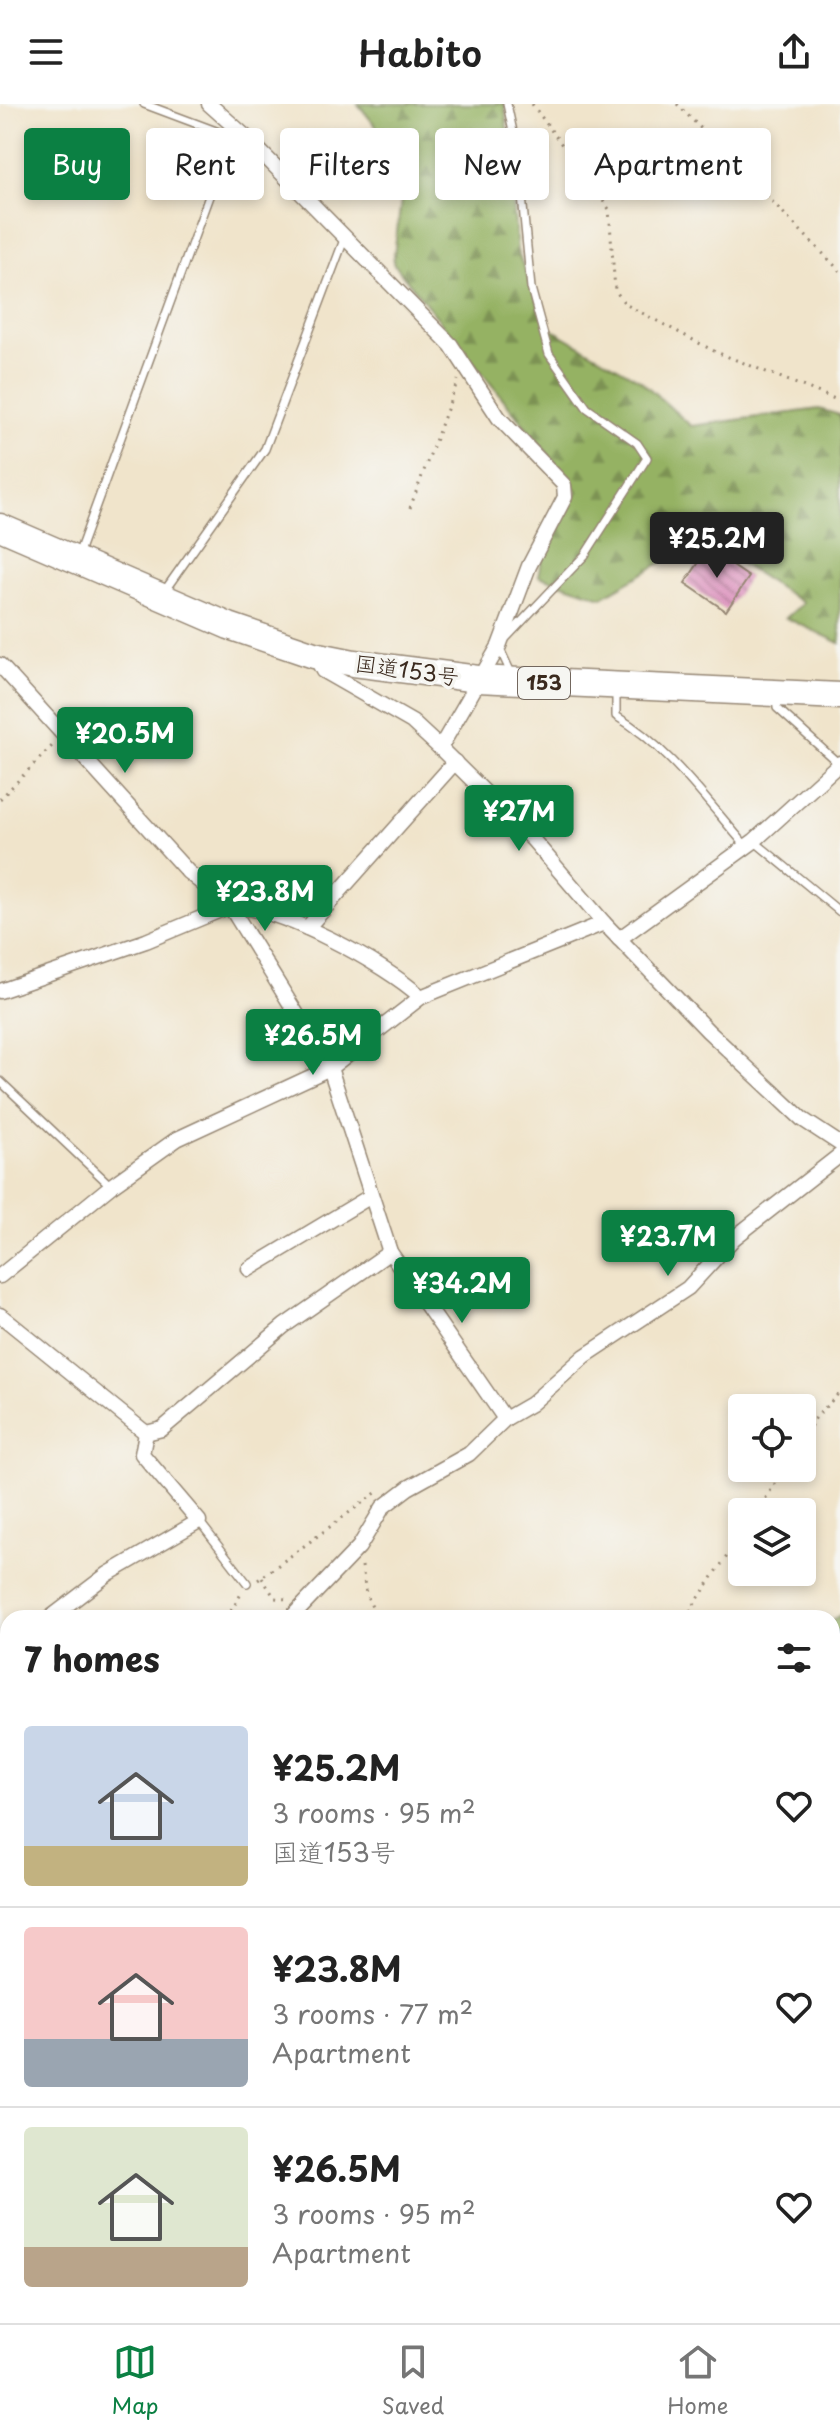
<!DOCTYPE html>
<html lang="en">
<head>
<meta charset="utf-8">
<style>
  :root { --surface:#fff; --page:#f2f2f2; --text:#222; --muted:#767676; --line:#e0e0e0; --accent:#0b8043 }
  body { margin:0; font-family:"Playpen Sans","Klee One",sans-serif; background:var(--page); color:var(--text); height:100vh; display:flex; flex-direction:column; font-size:30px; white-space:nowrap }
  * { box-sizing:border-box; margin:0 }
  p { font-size:26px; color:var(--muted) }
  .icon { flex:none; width:44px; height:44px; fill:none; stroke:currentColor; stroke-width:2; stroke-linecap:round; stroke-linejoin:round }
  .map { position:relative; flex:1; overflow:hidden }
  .details { position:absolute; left:0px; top:1506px; width:840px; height:714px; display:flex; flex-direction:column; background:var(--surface); border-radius:24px 24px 0 0; box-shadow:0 4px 12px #0003 }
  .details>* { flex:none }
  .guide { position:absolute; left:24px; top:24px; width:792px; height:72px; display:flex; gap:16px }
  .controls { position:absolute; left:728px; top:1290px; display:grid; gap:16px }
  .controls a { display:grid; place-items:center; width:88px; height:88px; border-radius:8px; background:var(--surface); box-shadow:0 4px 12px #0003; font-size:40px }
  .price { position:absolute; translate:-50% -68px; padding:0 18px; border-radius:8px; background:var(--accent); color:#fff; font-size:26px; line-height:52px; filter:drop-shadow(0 2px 4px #0008) }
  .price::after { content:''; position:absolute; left:50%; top:48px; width:24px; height:18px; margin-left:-12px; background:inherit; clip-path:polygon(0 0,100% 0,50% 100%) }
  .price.active { background:#222; color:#fff }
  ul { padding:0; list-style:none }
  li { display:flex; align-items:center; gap:24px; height:200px; padding:0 24px }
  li+li { border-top:2px solid var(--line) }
  li span { display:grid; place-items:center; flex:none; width:224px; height:160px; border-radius:8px; color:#555 }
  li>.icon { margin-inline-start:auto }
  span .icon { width:96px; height:96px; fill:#fffc; stroke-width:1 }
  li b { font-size:34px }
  h2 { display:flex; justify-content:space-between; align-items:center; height:96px; padding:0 24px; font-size:34px }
  .tag { padding:0 28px; border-radius:8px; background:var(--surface); box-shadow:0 4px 12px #0003; font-size:28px; line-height:72px }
  .tag.active { background:var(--accent); color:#fff }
  header { display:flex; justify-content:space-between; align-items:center; height:104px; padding:0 24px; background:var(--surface); font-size:36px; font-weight:600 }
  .menu { display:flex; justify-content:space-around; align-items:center; height:112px; border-top:2px solid var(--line); background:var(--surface); font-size:22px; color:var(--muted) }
  .menu a { display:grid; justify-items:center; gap:4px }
  .menu .active { color:var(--accent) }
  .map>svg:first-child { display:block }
</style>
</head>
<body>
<header><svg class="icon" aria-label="menu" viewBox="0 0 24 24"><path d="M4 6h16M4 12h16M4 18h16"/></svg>Habito<svg class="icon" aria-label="share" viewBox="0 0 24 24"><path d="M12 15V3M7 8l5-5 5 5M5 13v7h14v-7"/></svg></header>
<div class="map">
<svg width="840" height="2219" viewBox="0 0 840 2219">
  <defs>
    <pattern id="forest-firs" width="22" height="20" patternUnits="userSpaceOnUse" patternTransform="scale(2)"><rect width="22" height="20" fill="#95b264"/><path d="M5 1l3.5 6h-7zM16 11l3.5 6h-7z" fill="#7b9152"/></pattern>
    <pattern id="building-back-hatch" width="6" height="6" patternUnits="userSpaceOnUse" patternTransform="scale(2)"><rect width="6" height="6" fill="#dc8fbc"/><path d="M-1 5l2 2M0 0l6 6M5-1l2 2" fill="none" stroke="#b47598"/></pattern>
  </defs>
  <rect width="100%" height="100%" fill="#f6f6f2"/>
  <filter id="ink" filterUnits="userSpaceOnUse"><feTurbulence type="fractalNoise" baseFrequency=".0125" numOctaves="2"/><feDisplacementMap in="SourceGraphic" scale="16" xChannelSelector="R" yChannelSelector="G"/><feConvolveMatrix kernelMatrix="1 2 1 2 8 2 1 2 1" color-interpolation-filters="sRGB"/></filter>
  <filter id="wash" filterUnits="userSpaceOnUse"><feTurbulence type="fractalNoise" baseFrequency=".006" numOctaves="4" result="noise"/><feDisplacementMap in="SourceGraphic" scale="32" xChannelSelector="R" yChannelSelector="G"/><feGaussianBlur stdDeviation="1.8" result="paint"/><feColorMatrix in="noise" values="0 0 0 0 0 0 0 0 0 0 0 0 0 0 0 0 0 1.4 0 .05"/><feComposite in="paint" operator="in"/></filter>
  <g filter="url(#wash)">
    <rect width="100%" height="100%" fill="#f0e4cb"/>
    <g fill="url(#forest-firs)" stroke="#686e41" stroke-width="2">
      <polygon points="358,0 505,0 517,147 548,223 640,276 691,322 819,305 840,311 840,539 786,514 803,499 702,435 602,493 539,472 544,444 578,387 393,159 403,81 391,41"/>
      <polygon points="840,1511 840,1713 832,1720 832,1516"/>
      <polygon points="313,2212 538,2212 534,2219 307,2219"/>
    </g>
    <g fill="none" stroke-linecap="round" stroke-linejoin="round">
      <g stroke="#6da3da" stroke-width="5">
        <polyline points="832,1538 840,1527"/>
        <polyline points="322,2219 330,2212"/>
      </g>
    </g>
    <g id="blocks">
      <polygon fill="url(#building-back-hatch)" points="708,445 749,473 726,507 685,479"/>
    </g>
  </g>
  <g filter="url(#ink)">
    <use href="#blocks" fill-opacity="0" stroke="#968774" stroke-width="2"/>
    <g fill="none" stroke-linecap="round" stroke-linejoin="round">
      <g stroke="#968774" stroke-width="10">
        <g id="lane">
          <polyline points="144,0 232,33"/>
          <polyline points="78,451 231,32"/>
          <polyline points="163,489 265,345 345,133"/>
          <polyline points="507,533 585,451 647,354 637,339 587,304 549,250 531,184 518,51 507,0"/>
          <polyline points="499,543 512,571"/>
          <path d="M616,587V612C668,642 707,698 746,742"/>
          <polyline points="776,592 777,604 838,659"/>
          <polyline points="754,737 840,808"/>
          <polyline points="0,977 111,1082"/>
          <polyline points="199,1417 247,1479"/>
        </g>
      </g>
      <g stroke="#968774" stroke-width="17">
        <g id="street">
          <polyline points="209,0 246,33 451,241 499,314 564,381 565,393 529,462 499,542 440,644"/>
          <polyline points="315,551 323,567 412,618 440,644 533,736 604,819 708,927 802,1015 840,1040"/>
          <polyline points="0,561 188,768 230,802 330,964 390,1148 505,1315"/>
          <polyline points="307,824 455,658"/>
          <polyline points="619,835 754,737 840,659"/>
          <path d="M0,887L146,837L230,802C280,803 384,859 421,893"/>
          <polyline points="249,1165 371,1092"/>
          <polyline points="0,1172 111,1082 177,1035 330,964 421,893 604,819"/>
          <polyline points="0,1211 146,1329"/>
          <polyline points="146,1329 162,1325 284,1222 390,1148"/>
          <polyline points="50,1514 108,1470 199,1417 142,1350 146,1329"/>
          <polyline points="291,1514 359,1443 383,1403 408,1384 469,1350 505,1315 531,1300 585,1252 688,1184 734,1134 840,1051"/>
          <polyline points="0,1553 8,1547"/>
          <polyline points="0,2018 8,2004"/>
          <polyline points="0,2052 8,2042"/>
          <polyline points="832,2055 840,2062"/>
        </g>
      </g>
      <g stroke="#968774" stroke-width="25">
        <g id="primary">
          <polyline points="0,1866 8,1872"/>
          <polyline points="491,2212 501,2219"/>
        </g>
      </g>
      <g stroke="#968774" stroke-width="29">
        <polyline id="highway" points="0,423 229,522 314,551 354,559 478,575 840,592"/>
      </g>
      <g stroke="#968774" stroke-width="3" stroke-dasharray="2 6" stroke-linecap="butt">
        <polyline points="532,0 609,105 615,186 625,200 716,248 840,297"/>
        <polyline points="677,0 840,167"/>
        <polyline points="410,404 458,276"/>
        <polyline points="0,695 53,641"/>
        <polyline points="802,1336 816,1313 840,1288"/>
        <polyline points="757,1408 785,1364"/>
        <polyline points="362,1462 366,1490 377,1514"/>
        <polyline points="262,1474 275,1494 287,1495"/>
        <polyline points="258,1476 377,1388"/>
        <polyline points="227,1514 241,1490"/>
        <polyline points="685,1514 742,1430"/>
        <polyline points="832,1832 840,1825"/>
        <polyline points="0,1936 8,1918"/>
        <polyline points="129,2219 134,2212"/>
        <polyline points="618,2219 621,2212"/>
      </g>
      <use href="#lane" stroke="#fff" stroke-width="7"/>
      <use href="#street" stroke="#fff" stroke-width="14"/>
      <use href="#primary" stroke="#fff" stroke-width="22"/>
      <use href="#highway" stroke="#fff" stroke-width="26"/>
    </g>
  </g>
  <g text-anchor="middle" stroke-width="7" stroke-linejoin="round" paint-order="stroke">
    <rect fill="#f6f6f2" stroke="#73675e" stroke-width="2" x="518" y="563" width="52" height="32" rx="6"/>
    <g font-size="20" font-weight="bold" fill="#3b2a1e">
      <text x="544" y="586">153</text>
    </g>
    <g font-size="22" fill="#3b2a1e" stroke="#f6f6f2">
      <text transform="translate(407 566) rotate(8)" y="8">国道153号</text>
    </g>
  </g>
</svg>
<div class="controls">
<a><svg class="icon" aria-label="locate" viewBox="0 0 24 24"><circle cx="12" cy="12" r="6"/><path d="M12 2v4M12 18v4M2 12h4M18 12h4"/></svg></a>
<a><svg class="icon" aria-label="layers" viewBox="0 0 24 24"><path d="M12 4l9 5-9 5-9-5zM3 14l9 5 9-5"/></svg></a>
</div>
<b class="price active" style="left:717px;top:476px">¥25.2M</b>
<b class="price" style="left:125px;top:671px">¥20.5M</b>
<b class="price" style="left:519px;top:749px">¥27M</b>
<b class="price" style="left:265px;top:829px">¥23.8M</b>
<b class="price" style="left:313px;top:973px">¥26.5M</b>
<b class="price" style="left:668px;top:1174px">¥23.7M</b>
<b class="price" style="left:462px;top:1221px">¥34.2M</b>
<div class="guide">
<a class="tag active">Buy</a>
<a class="tag">Rent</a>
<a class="tag">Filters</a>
<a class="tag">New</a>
<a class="tag">Apartment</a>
</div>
<section class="details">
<h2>7 homes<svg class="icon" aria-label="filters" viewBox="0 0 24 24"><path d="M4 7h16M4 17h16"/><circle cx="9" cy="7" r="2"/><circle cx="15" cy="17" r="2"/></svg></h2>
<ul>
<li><span style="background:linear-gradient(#c9d6e8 75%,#c2b280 0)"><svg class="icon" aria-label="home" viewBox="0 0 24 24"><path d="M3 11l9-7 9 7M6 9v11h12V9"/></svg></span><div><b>¥25.2M</b><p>3 rooms · 95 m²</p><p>国道153号</p></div><svg class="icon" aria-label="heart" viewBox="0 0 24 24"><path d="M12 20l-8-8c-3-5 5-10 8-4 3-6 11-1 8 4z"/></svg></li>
<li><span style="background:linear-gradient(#f6c9c9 70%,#9aa5b1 0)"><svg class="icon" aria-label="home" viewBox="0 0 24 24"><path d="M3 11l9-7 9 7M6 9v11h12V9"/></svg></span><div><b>¥23.8M</b><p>3 rooms · 77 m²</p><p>Apartment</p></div><svg class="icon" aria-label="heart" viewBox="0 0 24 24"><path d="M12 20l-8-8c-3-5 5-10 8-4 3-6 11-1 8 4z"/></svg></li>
<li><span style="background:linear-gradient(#dfe7d0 75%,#b9a48a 0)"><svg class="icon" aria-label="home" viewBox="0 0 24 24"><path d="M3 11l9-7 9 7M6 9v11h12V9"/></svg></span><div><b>¥26.5M</b><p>3 rooms · 95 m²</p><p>Apartment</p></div><svg class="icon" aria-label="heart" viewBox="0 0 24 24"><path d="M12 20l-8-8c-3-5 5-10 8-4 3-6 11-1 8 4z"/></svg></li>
</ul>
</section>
</div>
<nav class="menu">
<a class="active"><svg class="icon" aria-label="map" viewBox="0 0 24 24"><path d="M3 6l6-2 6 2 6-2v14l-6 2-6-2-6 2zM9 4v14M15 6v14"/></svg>Map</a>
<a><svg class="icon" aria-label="saved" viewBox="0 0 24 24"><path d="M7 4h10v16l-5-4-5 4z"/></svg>Saved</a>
<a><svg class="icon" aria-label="home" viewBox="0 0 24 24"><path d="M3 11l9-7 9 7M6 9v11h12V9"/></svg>Home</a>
</nav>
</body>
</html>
